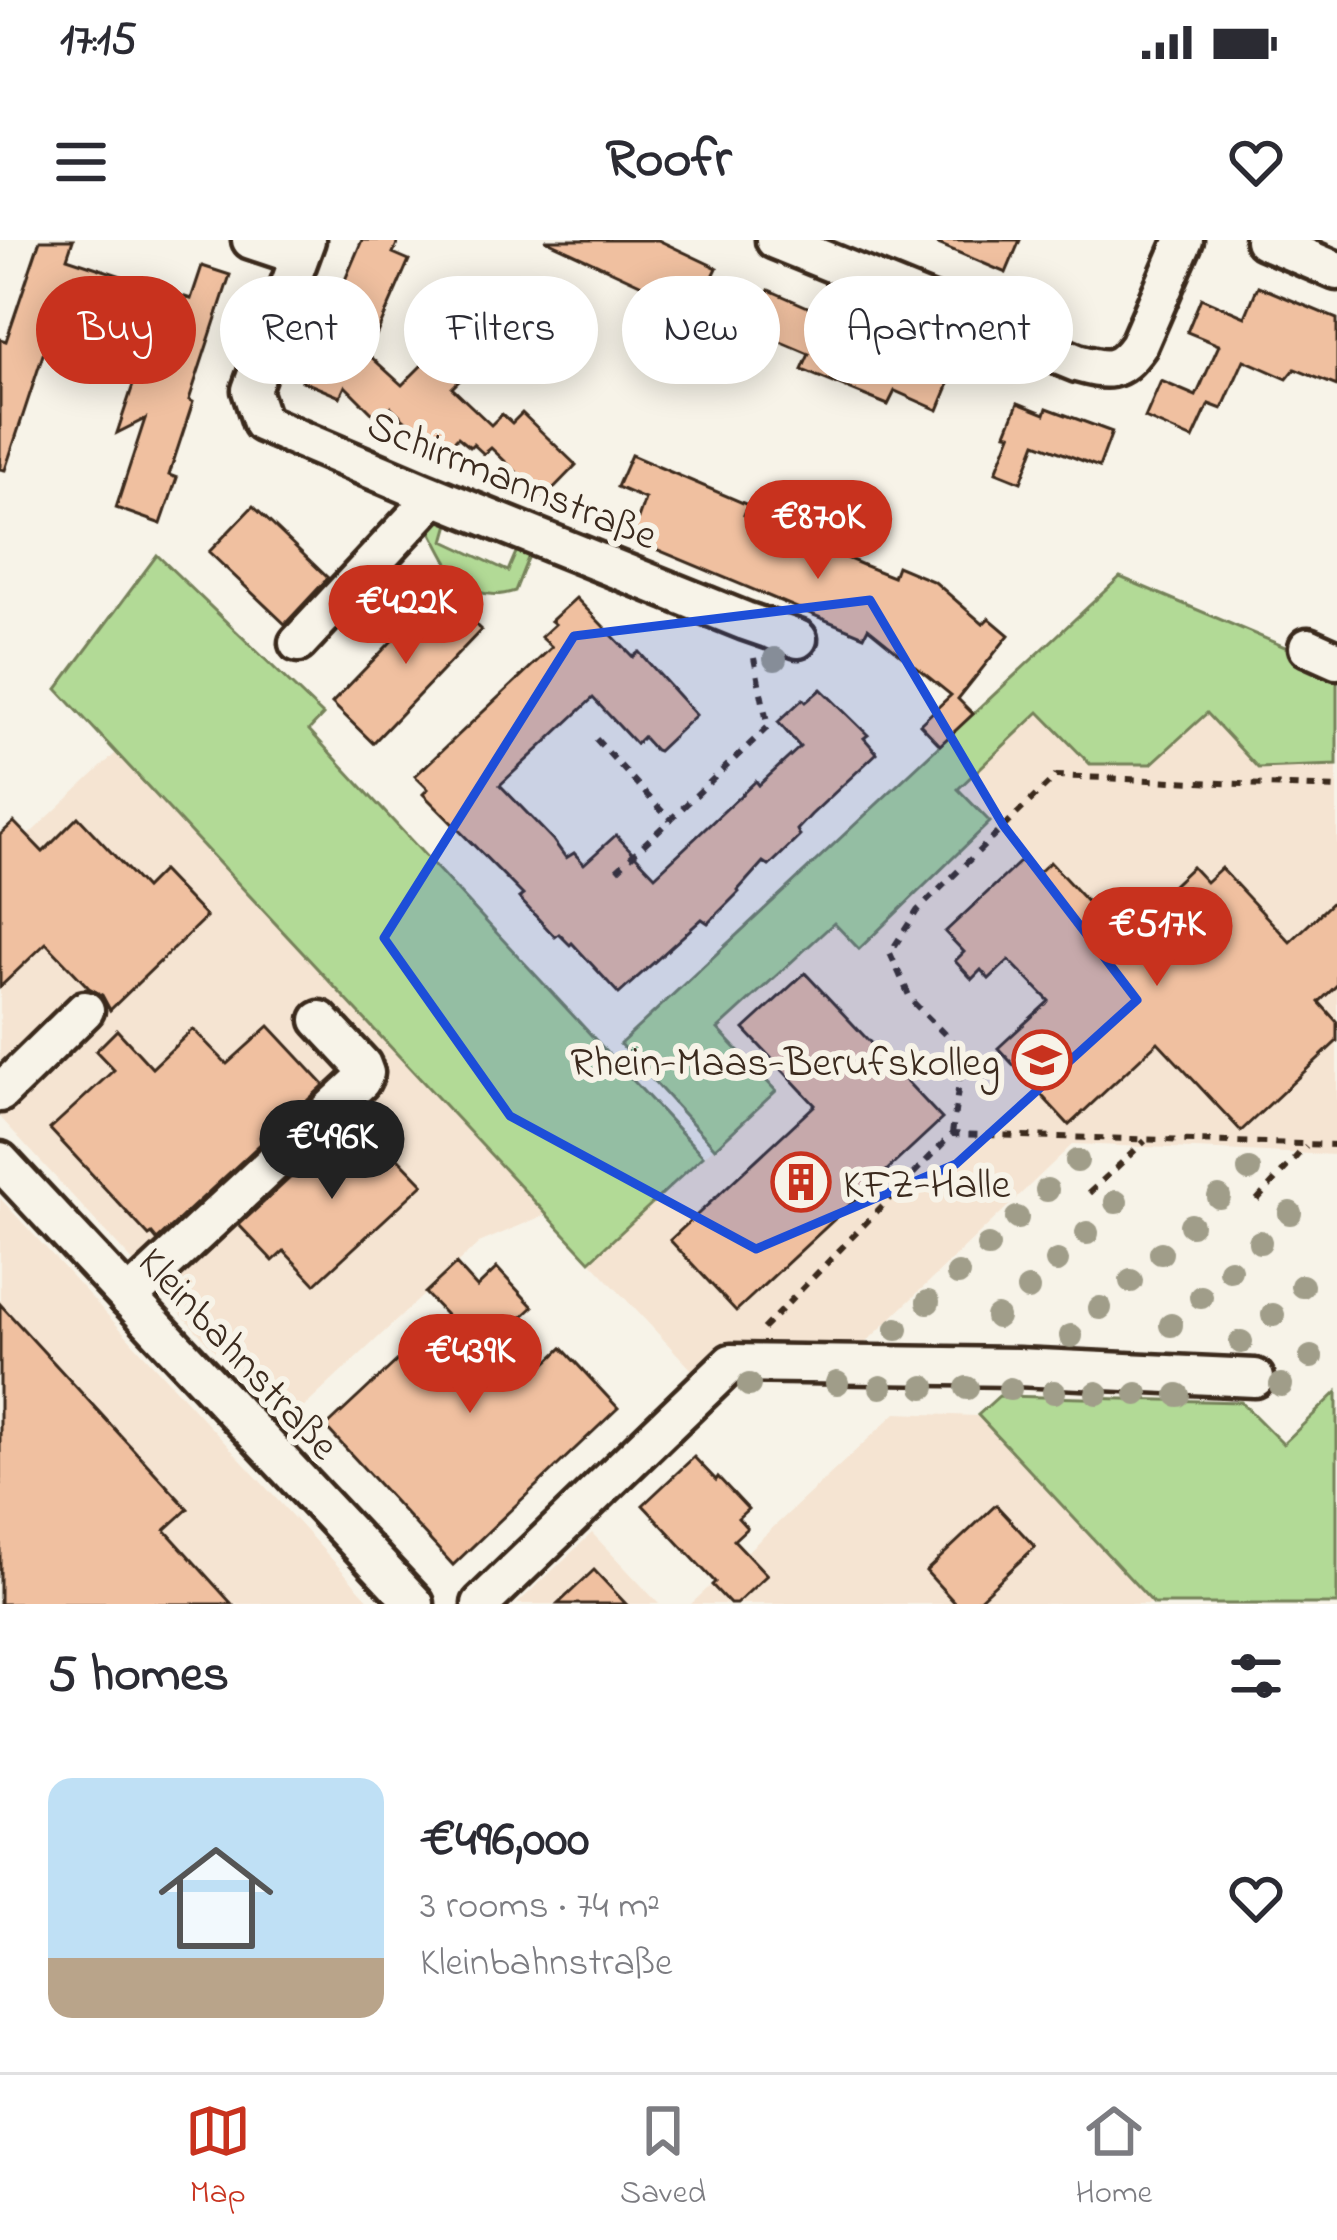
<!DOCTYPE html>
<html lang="en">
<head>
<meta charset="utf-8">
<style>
  :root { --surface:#fff; --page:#f2f2f3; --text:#2b2b33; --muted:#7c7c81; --line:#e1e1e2; --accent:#c8321e }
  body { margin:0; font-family:"Indie Flower",sans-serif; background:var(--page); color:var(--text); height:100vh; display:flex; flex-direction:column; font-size:45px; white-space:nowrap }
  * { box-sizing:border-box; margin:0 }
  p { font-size:39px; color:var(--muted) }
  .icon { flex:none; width:66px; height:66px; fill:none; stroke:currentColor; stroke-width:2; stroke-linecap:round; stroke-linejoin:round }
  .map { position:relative; height:1364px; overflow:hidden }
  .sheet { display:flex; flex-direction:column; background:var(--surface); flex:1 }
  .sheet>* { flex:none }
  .top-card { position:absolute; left:36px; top:36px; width:1266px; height:108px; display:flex; gap:24px }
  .price { position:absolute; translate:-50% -102px; padding:0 27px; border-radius:42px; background:var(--accent); color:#fff; font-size:39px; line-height:78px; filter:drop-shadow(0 3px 6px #0008) }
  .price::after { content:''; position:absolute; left:50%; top:72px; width:36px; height:27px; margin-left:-18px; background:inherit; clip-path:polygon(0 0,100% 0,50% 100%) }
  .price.on { background:#222; color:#fff }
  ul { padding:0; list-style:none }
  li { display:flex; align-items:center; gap:36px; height:300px; padding:0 48px }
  li span { display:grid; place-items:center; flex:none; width:336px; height:240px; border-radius:24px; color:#555 }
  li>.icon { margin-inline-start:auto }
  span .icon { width:144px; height:144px; fill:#fffc; stroke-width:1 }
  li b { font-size:51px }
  h2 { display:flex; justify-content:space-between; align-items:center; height:144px; padding:0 48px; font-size:51px }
  .tag { padding:0 42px; border-radius:54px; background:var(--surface); box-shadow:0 6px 30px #0003; font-size:42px; line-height:108px }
  .tag.on { background:var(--accent); color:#fff }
  .status { display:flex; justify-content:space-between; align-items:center; height:84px; padding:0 60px; background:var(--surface); direction:ltr }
  .status svg { height:33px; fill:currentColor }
  header { display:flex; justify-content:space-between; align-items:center; height:156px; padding:0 48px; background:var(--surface); font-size:54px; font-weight:700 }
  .tab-bar { display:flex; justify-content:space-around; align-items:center; height:168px; border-top:3px solid var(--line); background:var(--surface); font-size:33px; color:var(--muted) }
  .tab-bar a { display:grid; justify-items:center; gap:6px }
  .tab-bar .on { color:var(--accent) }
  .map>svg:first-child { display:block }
</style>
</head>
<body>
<div class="status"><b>17:15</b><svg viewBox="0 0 49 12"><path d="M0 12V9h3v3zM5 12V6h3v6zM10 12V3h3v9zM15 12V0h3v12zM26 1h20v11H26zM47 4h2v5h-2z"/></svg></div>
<header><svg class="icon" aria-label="menu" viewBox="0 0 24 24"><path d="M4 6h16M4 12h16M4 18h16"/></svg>Roofr<svg class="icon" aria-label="heart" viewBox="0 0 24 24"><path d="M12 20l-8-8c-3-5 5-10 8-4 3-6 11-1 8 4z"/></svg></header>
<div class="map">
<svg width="1337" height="1364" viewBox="0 0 1337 1364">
  <rect width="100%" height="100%" fill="#f7f3e8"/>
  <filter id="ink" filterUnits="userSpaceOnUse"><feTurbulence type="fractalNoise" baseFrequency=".00833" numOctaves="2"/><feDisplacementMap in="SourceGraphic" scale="24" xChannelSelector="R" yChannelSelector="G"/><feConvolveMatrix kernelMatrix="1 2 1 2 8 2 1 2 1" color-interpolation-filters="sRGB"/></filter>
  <g filter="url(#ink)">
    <g fill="#f5e4d2">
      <polygon points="1040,471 1151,524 1207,473 1258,528 1337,525 1337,915 1073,904 861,1107 714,1111 693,1131 590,1021 775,851 717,790 835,683 860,708 990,583 958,549"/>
      <polygon points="117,512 547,974 479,1003 284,1186 0,877 0,622"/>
      <polygon points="0,958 373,1364 0,1364"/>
      <polygon points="896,1173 978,1176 1154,1364 691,1364"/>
      <polygon points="592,1293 659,1364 517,1364"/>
    </g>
    <g fill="#b2da96" stroke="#76825a" stroke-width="3">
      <path d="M436,274L450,280L444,301L508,331L518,308L530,313L515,351C466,367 450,328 431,291Z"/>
      <polygon points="157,315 323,475 309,490 703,916 590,1021 57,449"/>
      <polygon points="1120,337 1337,429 1337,525 1258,528 1207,473 1151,524 1090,524 1039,472 958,549 990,582 859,709 834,683 718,789 776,851 715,908 620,804"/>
      <polygon points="1337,1152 1337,1364 1154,1364 978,1175 999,1156 1241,1162 1283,1204"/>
    </g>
    <g fill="#f0c0a0" stroke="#3b2a1e" stroke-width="3">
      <polygon points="40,0 73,0 67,18 191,59 202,26 230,35 189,160 193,162 169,235 177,238 161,284 116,268 145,179 117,193 134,142 116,137 127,105 54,81 5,230 0,229 0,99 6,101"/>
      <polygon points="362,0 399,0 393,13 409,20 368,114 402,145 436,111 463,137 452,148 491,185 502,174 512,183 522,173 576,225 544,258 491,208 484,214 473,204 470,207 458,197 441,214 391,167 379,180 345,146 340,157 302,141"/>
      <polygon points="545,0 658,0 717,28 693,79 640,54 644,46"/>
      <polygon points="929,0 1020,0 1006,33"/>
      <polygon points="1258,46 1337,79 1337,146 1295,129 1287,139 1244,120 1222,169 1209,164 1193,199 1145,178 1161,141 1196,156 1219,105 1187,92 1201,58 1245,77"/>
      <polygon points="769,50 844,83 842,87 913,116 915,112 955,129 938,170 895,151 888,165 802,130 809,114 752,90"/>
      <polygon points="1018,163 1045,174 1047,168 1112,192 1099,227 1036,203 1021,242 996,232 1011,194 1006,193"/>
      <polygon points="631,215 748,265 744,275 774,288 804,300 809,289 838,302 833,312 863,325 893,337 897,326 935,342 983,384 989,378 1009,395 958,459 973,474 940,505 920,484 951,455 868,388 864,396 634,300 635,297 632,296 645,259 617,247"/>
      <polygon points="253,266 328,338 285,384 209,312"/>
      <polygon points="440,351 481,390 373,503 332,463"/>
      <polygon points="576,358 633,417 639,412 696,475 658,511 655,510 643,497 636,504 593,458 500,545 553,600 566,618 574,613 584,624 616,595 655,636 756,541 759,545 800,507 778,482 803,459 806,462 821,449 868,495 864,498 877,513 811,575 797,590 800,596 769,626 763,622 738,650 739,652 708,683 702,679 619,754 572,703 570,705 559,694 555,697 519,658 523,655 423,554 428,549 415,536 552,407 541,397 555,384 551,381"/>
      <polygon points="78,577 145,648 162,631 206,677 110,770 102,755 89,748 46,703 0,747 0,595 14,582 43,612"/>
      <polygon points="1021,621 1035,636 1050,622 1119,696 1192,627 1206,642 1221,628 1290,702 1337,658 1337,745 1319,762 1337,782 1337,801 1241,891 1158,802 1069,885 998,808 1049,761 1009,720 989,739 981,730 972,739 955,721 964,712 945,692"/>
      <polygon points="805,733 942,879 736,1071 670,1000 815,865 744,789"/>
      <polygon points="269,786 324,845 157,1000 152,994 149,996 50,889 114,830 96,811 117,790 152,828 193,789 227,824"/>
      <polygon points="355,878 361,884 363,882 423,944 315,1044 284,1011 273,1021 239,985"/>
      <polygon points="456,1024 477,1047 497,1028 533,1067 508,1090 542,1127 562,1108 618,1168 453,1325 326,1187 446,1075 425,1053"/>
      <polygon points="0,1064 188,1269 165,1290 232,1364 0,1364"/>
      <polygon points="694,1217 716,1240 718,1237 748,1269 738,1278 747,1288 734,1300 767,1335 736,1364 730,1364 712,1345 715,1342 643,1265"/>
      <polygon points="996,1265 1035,1307 974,1364 956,1364 926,1331"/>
      <polygon points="594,1330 626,1364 558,1364"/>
    </g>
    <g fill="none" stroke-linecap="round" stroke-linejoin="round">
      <g stroke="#3b2a1e" stroke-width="45">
        <g id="minor">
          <polyline points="251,0 299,16"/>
          <polyline points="306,0 251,150 262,183 422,251 745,381 798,399"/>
          <path d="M775,0L1077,123C1107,131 1118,134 1138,106L1184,0"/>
          <polyline points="1264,0 1337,31"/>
          <polyline points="298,403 425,267"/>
          <polyline points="1308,407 1337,420"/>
          <polyline points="0,853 85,770"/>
          <polyline points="0,921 415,1364"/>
          <polyline points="128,1058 361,841 365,833 362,825 320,780"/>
          <polyline points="481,1364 731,1123 1017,1127 1255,1138"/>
        </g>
      </g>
      <g stroke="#3b2a1e" stroke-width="6" stroke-dasharray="9 9" stroke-linecap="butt">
        <polyline points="596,499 670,580"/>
        <polyline points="617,630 768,487 754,418"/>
        <polyline points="952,894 963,813 911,760 890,713 917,671 1056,536 1337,548"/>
        <polyline points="1089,953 1145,901"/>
        <polyline points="1257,960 1306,906"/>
        <polyline points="763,1089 952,894 1337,905"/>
      </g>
      <use href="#minor" stroke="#f7f3e8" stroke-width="36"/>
    </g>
    <g fill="#a09d89">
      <circle cx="775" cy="419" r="12"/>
      <circle cx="1077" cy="921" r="12"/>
      <circle cx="1249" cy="930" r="12"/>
      <circle cx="1047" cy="950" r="12"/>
      <circle cx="1219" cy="957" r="12"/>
      <circle cx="1116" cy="962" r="12"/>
      <circle cx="1290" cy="973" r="12"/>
      <circle cx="1017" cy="978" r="12"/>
      <circle cx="1191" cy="985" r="12"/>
      <circle cx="1087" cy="993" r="12"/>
      <circle cx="1260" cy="1002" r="12"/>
      <circle cx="988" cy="1006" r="12"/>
      <circle cx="1161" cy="1013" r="12"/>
      <circle cx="1057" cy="1021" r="12"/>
      <circle cx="1230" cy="1030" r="12"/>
      <circle cx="958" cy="1034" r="12"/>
      <circle cx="1131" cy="1041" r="12"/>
      <circle cx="1302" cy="1046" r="12"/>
      <circle cx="1028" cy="1049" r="12"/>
      <circle cx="1201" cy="1057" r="12"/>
      <circle cx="928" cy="1062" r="12"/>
      <circle cx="1100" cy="1068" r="12"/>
      <circle cx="1273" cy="1075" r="12"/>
      <circle cx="997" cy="1077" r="12"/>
      <circle cx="1171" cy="1085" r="12"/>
      <circle cx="897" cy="1089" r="12"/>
      <circle cx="1071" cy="1096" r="12"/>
      <circle cx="1241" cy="1102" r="12"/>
      <circle cx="1311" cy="1117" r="12"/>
      <circle cx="837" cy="1143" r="12"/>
      <circle cx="749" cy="1145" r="12"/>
      <circle cx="1281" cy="1145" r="12"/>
      <circle cx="881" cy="1147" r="12"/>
      <circle cx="924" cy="1147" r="12"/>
      <circle cx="967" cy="1148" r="12"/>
      <circle cx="1010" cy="1149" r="12"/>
      <circle cx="1054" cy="1152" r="12"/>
      <circle cx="1097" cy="1153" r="12"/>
      <circle cx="1137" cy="1154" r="12"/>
      <circle cx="1178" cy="1155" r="12"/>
    </g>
  </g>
  <path fill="#1d4ed8" fill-opacity="0.2" stroke="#1d4ed8" stroke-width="9" stroke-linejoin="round" d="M870,360L1003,585L1137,760L956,924L756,1009L510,876L384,698L574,396Z"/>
  <defs>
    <g id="school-ring" transform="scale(3)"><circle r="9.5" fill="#f7f3e8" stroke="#c8321e" stroke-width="1.5"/><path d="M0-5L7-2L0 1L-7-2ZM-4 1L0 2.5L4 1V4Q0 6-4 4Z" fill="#c8321e"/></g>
    <g id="building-ring" transform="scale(3)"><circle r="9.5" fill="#f7f3e8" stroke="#c8321e" stroke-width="1.5"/><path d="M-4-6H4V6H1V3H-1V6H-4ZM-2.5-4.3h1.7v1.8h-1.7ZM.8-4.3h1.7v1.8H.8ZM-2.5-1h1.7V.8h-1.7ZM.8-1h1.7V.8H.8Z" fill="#c8321e"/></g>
  </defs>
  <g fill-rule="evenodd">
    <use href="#school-ring" x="1042" y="820"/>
    <use href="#building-ring" x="801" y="942"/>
  </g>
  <g text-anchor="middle" stroke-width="12" stroke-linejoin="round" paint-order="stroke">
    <g font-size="42" fill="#3b2a1e" stroke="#f7f3e8">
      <text transform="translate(513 238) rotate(22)" y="15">Schirrmannstraße</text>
      <text transform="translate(240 1112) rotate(47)" y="15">Kleinbahnstraße</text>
    </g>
    <g font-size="42" fill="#3b2a1e" stroke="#f7f3e8" text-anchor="end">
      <text x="1000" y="835">Rhein-Maas-Berufskolleg</text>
      <text x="843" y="957" text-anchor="start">KFZ-Halle</text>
    </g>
  </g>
</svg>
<b class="price" style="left:818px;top:342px">€870K</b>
<b class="price" style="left:406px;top:427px">€422K</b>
<b class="price" style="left:1157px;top:749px">€517K</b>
<b class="price on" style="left:332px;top:962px">€496K</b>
<b class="price" style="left:470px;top:1176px">€439K</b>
<div class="top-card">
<a class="tag on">Buy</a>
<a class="tag">Rent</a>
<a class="tag">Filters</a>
<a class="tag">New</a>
<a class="tag">Apartment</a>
</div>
</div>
<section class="sheet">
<h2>5 homes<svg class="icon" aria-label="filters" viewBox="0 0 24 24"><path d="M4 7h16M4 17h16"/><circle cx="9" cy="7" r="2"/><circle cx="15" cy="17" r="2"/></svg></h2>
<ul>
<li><span style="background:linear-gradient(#bfe0f5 75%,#b9a48a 0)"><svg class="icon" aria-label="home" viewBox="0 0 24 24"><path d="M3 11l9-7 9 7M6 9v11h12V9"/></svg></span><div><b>€496,000</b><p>3 rooms · 74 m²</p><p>Kleinbahnstraße</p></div><svg class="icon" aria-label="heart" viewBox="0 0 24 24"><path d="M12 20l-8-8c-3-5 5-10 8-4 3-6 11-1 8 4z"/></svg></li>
</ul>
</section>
<nav class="tab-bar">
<a class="on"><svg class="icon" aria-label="map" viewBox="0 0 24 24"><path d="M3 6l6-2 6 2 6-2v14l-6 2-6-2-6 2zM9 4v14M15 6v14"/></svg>Map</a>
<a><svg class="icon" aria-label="saved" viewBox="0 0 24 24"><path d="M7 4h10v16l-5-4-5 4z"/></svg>Saved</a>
<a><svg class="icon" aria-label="home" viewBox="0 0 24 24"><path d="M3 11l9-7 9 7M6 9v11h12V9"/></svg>Home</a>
</nav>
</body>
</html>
